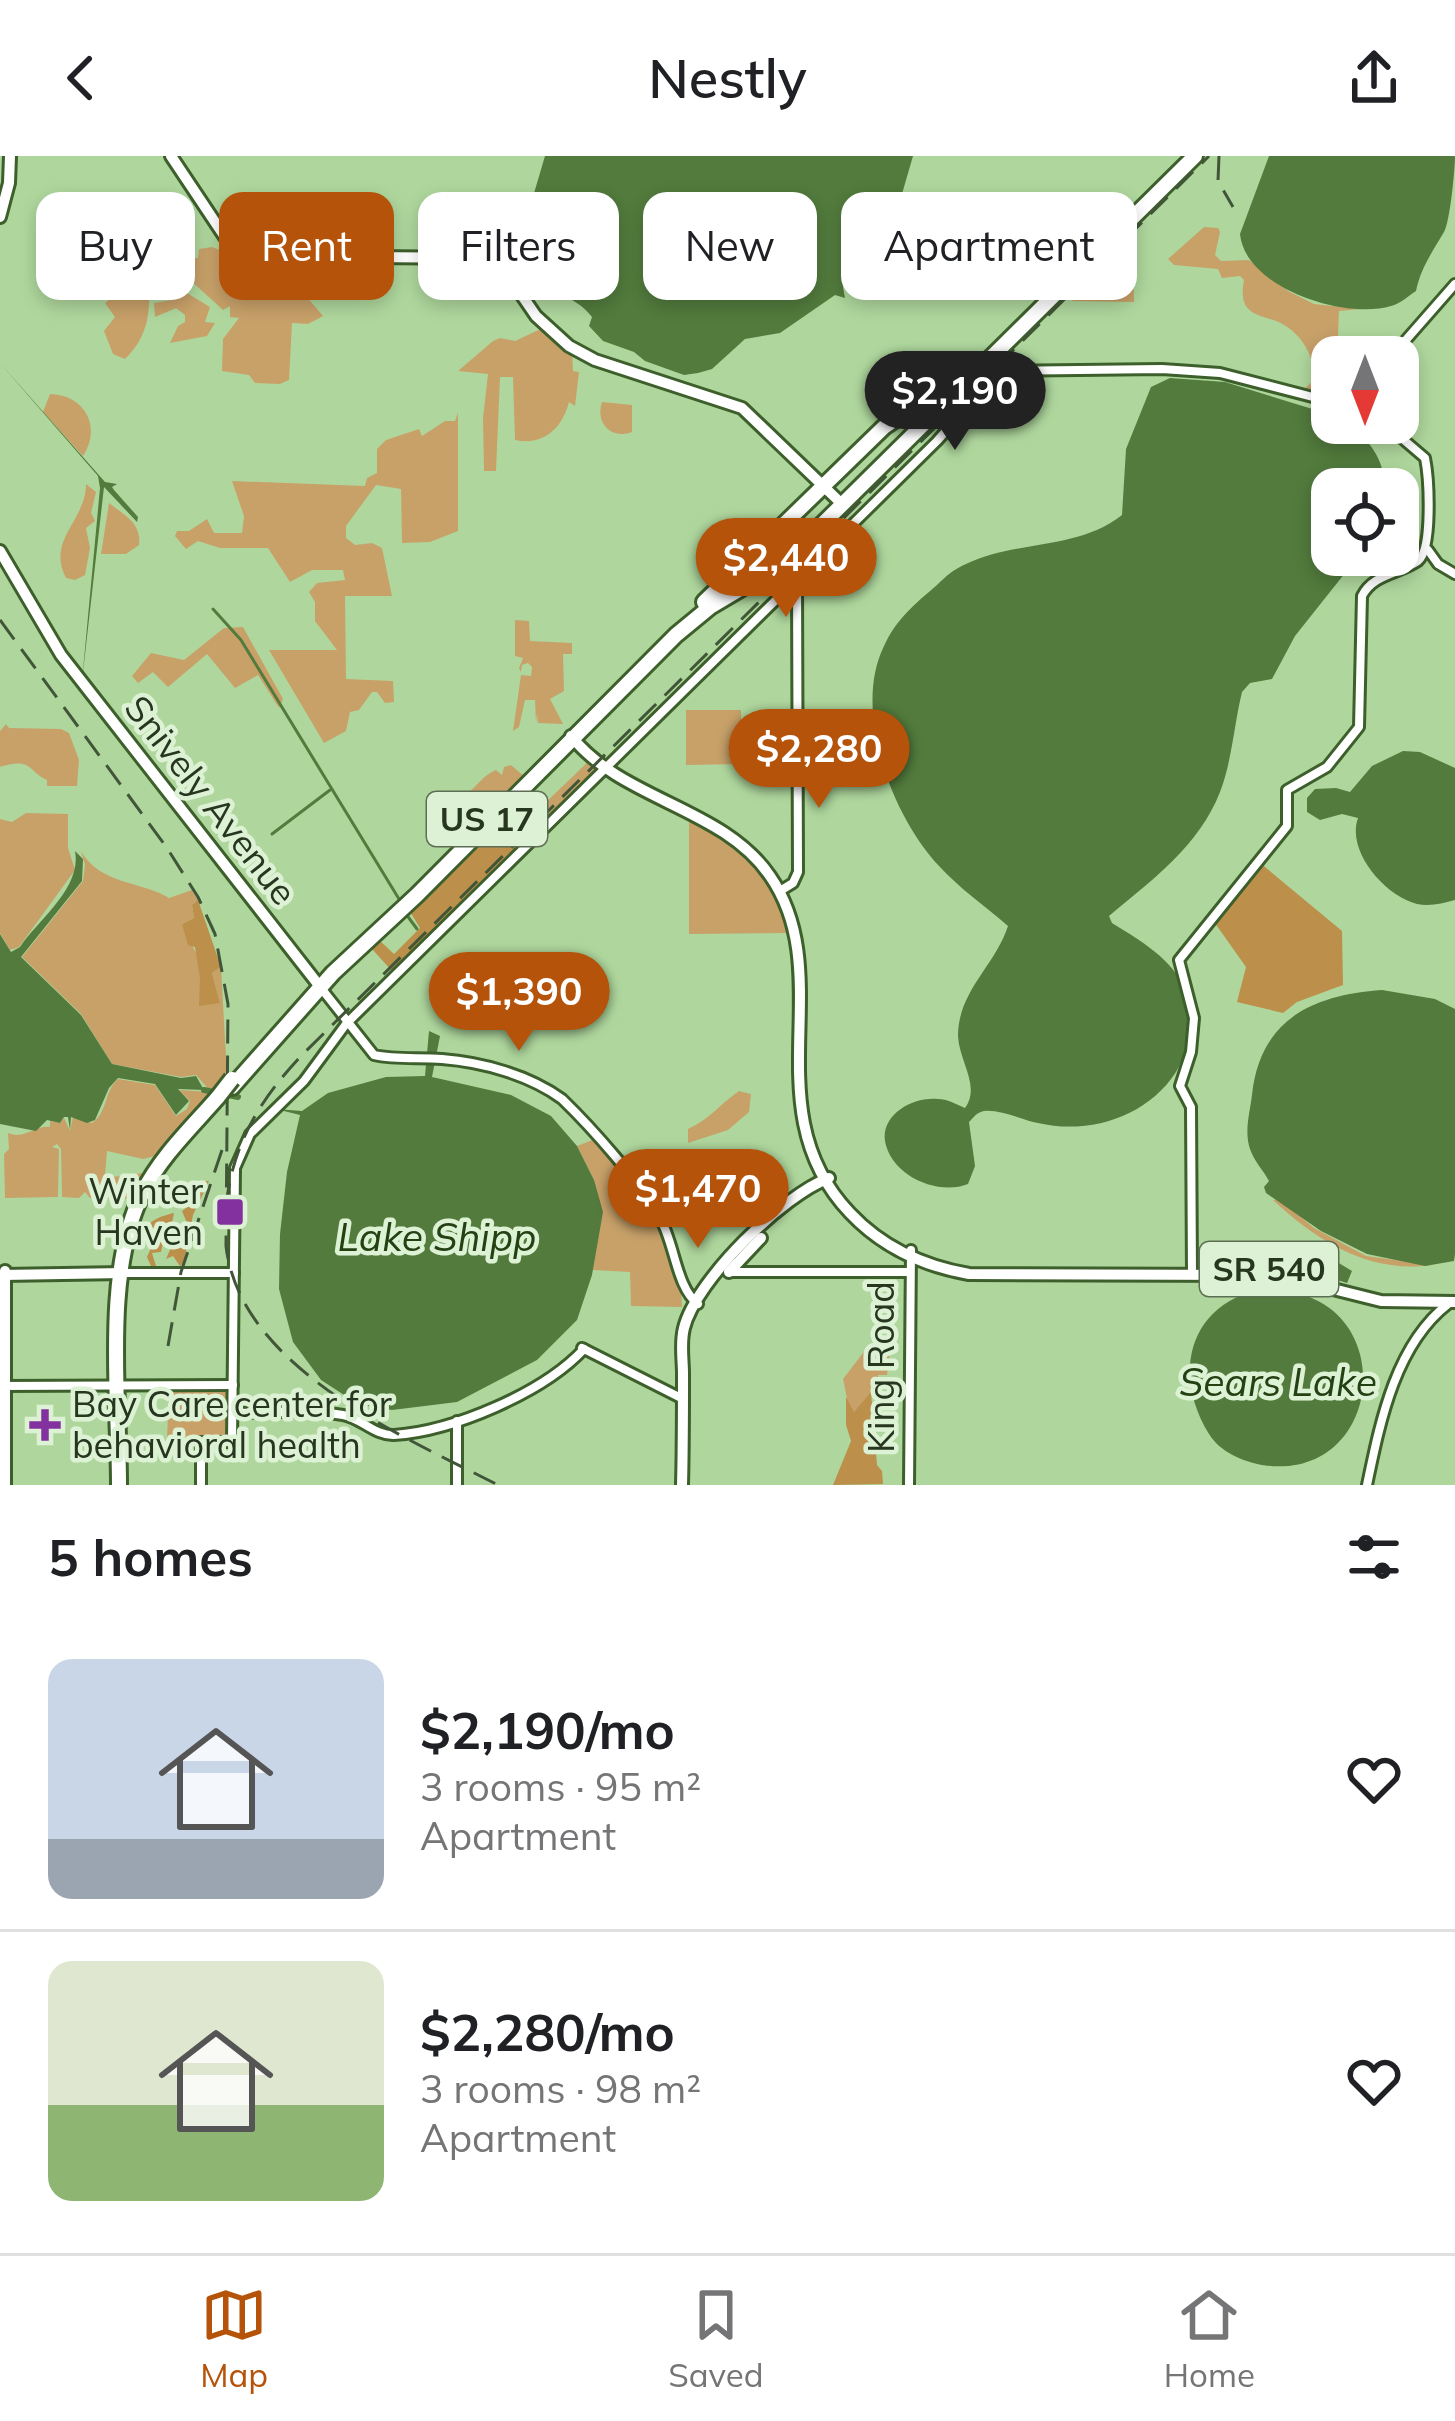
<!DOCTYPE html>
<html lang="en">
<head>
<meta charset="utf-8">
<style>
  :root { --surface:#fff; --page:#f2f2f2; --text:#202124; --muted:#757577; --line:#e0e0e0; --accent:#b45309 }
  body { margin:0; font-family:Mulish,sans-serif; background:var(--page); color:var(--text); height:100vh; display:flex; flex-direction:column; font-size:45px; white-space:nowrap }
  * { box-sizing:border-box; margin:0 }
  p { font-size:39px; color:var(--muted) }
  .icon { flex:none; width:66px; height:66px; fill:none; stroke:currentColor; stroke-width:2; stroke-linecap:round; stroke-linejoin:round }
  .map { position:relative; height:1329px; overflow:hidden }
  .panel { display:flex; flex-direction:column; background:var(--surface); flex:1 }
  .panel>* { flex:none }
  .top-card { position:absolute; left:36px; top:36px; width:1383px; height:108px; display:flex; gap:24px }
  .needle { width:78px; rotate:180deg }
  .controls { position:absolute; left:1311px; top:180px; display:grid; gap:24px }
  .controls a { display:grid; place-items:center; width:108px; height:108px; border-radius:24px; background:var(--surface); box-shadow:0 6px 18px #0003; font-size:60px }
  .price { position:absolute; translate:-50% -102px; padding:0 27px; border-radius:42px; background:var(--accent); color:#fff; font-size:39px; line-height:78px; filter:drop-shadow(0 3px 6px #0008) }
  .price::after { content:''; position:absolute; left:50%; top:72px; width:36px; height:27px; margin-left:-18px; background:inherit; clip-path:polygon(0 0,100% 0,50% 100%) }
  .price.on { background:#222; color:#fff }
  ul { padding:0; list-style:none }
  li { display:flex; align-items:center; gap:36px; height:300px; padding:0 48px }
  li+li { border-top:3px solid var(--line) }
  li span { display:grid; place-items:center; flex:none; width:336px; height:240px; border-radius:24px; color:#555 }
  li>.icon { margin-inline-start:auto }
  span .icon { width:144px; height:144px; fill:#fffc; stroke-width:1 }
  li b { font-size:51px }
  h2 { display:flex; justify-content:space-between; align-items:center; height:144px; padding:0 48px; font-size:51px }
  .chip { padding:0 42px; border-radius:24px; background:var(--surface); box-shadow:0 6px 18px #0003; font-size:42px; line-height:108px }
  .chip.on { background:var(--accent); color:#fff }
  header { display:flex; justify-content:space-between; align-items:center; height:156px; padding:0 48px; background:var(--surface); font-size:54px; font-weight:600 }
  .tab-bar { display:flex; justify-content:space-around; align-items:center; height:168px; border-top:3px solid var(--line); background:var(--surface); font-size:33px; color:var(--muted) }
  .tab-bar a { display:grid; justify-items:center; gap:6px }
  .tab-bar .on { color:var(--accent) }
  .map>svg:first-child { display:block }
</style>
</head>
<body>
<header><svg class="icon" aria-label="back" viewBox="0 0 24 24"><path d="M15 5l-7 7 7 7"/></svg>Nestly<svg class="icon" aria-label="share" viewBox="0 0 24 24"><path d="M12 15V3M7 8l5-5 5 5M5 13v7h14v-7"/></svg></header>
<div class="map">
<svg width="1455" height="1329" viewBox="0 0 1455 1329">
  <rect width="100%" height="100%" fill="#afd79d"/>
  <g fill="#c8a169" fill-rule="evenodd">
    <polygon points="926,42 935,57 875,139 861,125 867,126 898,92 921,43"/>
    <path d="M1204,71L1218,72L1220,76L1215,99L1221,105L1249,104L1288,135L1314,148L1360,153L1339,155L1337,201H1332V244L1299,238L1314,224C1316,199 1298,172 1273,164C1249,157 1239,153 1244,124L1240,120L1222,122L1218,113L1174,109L1168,103Z"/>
    <polygon points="212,91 232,99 232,118 246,125 260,120 271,124 289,114 292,127 305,129 306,140 323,160 308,168 292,167 289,224 280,228 255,227 249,219 222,215 223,183 239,162 230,161 230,150 223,154 166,102 198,102 199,93"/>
    <polygon points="1115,101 1133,101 1134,146 1072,145"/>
    <path d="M143,117L149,118C150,152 151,178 125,203L113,198L104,175L115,161L105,147Z"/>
    <polygon points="177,124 182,124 182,134 210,151 205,166 215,167 207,180 170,187 178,170 185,166 185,159 176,152 155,161 154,147 172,144"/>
    <path d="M545,171L572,194L573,215L579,216L575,250L569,246C562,273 543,290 515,284L513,221H500L496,315H484L483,262L488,218L458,215L493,185L500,182L515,185Z"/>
    <path d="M50,238C85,239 102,271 83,300L43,256Z"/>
    <path d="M602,246L632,249V276C611,284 595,267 602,246Z"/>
    <polygon points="458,257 458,375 430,386 402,387 401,333 376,329 346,370 346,382 355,389 372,387 382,392 392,440 345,440 346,523 393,525 394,546 385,547 377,536 372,536 359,554 350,556 346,575 324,587 269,494 337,494 315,465 315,446 309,436 317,427 345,424 343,414 312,414 290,426 268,392 220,392 198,385 186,393 175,380 177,375 189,375 207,363 214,377 242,377 244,360 232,325 365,330 367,322 377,317 377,293 386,284 419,273 422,280 445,265 455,265"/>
    <path d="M86,328L96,336L91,357L95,365L86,372L90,392L85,419L75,424L66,422C46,384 86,365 86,328Z"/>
    <path d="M109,347C124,359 142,367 139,389L126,398H101Z"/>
    <polygon points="515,464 529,465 530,485 572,487 572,498 563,498 564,535 550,543 563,568 538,567 537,558 536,567 535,544 525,544 519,571 513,575 521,519 531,520 532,511 528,507 522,509 521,516 519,512 523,502 515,500"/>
    <polygon points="243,471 283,543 279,552 258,519 235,532 207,498 168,531 153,516 138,527 132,520 151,497 184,504 224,472"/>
    <polygon points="686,554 741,554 742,608 686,609"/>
    <path d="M6,568L9,572L61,573L69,577L79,604L77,630H47V624C27,615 33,601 0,611V575Z"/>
    <polygon points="591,603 604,612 541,673 541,651 534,641 543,649"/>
    <path d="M511,609L525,621L462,684L451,644C472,642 478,621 496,614L502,619L504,611Z"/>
    <polygon points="26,657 68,658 68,692 75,714 19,791 10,794 0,777 0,663 12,666"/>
    <path d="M689,662C740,690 773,721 791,777L689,778Z"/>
    <path d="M81,695C100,729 142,725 169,742L192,734L198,744L192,749L194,762L182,768L220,847L212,817L221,811L227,919L136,1043L90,1042L85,1036L79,1042L62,1041L61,993L57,988L52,991L59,993L58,1041L5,1042L4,998L9,993L8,977C25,984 35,969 50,971V965L60,967L64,962L70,975L73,961L92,967C108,956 104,935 118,923L155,929L176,960L187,953L190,945L179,934L211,936L196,919L181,921L112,908L81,858L22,801L83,725L85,709ZM107,995L143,1003L155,1000L158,1004L150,1016C133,1018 121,1023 105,1019Z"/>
    <path d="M739,935L751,938L749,956L728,974L688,987V973C710,963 720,948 739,935Z"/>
    <path d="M595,983C640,1036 680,1077 682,1151L631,1150L630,1116L593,1114L594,1024L577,990Z"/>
    <path d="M1279,1043L1314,1072L1366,1100L1432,1109C1369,1118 1317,1085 1273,1044Z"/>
    <polygon points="866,1193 890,1197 887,1219 878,1219 879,1230 854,1256 849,1252 843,1223"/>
    <polygon points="169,1232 230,1232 230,1284 167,1284"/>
  </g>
  <g fill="#bc8f4b">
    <polygon points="527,635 541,651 540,672 392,815 372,793 378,783 394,798 420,772 409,754"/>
    <polygon points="1259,706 1342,775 1343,829 1297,846 1283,857 1237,846 1246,811 1212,763"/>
    <polygon points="198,744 221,811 212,817 220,847 199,850 200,823 195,791 188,789 182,768 194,762 192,749"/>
    <path d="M204,1025H209L193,1059L184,1106L180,1110L173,1100L166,1103L172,1089L169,1082L163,1086L161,1096L152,1097L156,1110H151L147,1101L151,1092L142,1079C146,1065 161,1060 174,1057L171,1072L176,1076L184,1073L187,1067L182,1055L194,1046Z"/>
    <polygon points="871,1236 877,1309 882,1315 883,1328 833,1329 851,1285 846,1269 846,1241 854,1256"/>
  </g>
  <g fill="#527b3d">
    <path d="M545,0H913L893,69L877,91L881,96L869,102L843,131L845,142L835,139L780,177L745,183L712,213L698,217L684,219L645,205L634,196L603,185L589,170L592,161C574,137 538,133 520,109L518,70L532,44Z"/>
    <path d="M1269,0H1455C1455,13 1450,66 1444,76C1433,95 1421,111 1416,135C1408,140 1400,148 1391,150C1345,164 1245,132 1240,78Z"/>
    <polygon points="0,207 105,326 117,328 112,331 114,334 138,361 137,366 104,331 82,525 100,332 98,320"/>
    <path d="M1170,222L1225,226L1332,259V267H1346C1371,285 1383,302 1386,333H1332V399H1356L1353,407L1295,480L1272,523L1250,527L1242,536C1234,569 1232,605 1220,636C1199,690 1152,724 1109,760L1112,767C1139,784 1174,803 1185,835C1193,859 1189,895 1176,916C1147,961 1089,979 1038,967C1023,964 999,953 984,955C976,957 975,960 969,966L975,1010L968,1028C938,1040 891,1020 885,985C881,958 914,940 938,943C947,943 956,948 965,952C981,931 959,905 958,880C958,835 995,810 1008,770C985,750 959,732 939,710C892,660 852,555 884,490C897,462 915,448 937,429C946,420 954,413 966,408C1016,384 1078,394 1122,359L1126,293L1151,231Z"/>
    <path d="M1403,595L1420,596L1455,612V744C1443,747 1430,751 1417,748C1385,740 1346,695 1358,662L1342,658L1320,664L1307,656V642L1315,633L1336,632L1350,636L1372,610Z"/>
    <path d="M75,695L83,703L82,725L21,801L81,859L112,908L181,922L196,920L204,934L178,933L189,945L176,959L155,928L118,922L109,932L95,964L87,967L71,961L70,974L68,961H64L60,967L47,964L36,975L0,968V778L11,796L20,791C39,763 82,732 75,695Z"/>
    <path d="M1382,834L1435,843L1455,853V1098L1454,1105L1425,1110L1367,1098L1321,1075L1266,1037L1264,1031L1269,1025C1263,1014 1254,1005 1250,993C1244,975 1250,956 1252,939C1260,863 1313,839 1382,834Z"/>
    <polygon points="429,875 440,880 432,921 511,939 551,960 577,990 594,1024 603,1056 592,1119 577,1164 537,1204 457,1246 392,1254 358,1248 321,1224 293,1186 279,1133 280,1078 287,1016 300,959 276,953 302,955 328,937 386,921 425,920"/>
    <polygon points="1309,1089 1352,1115 1347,1127 1305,1114"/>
    <path d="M1250,1136C1404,1115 1394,1329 1262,1309C1242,1305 1220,1296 1209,1278C1175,1223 1185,1157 1250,1136Z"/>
  </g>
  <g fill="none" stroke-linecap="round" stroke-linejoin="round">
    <g stroke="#527b3d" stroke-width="3">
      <polyline points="213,453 241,484 399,743"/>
      <polyline points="272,678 330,634"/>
      <polyline points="406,758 417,773"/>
    </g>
    <g stroke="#527b3d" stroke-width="6">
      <polyline points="204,934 238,941"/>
      <polyline points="358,1269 363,1249"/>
    </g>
    <g stroke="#3d5f2b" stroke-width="14">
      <g id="minor">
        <polyline points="1391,201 1455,128"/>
        <polyline points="999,215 1162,213 1220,217 1332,246"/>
        <polyline points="763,389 797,426 798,716 793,727 780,735"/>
        <polyline points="1428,394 1438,408 1455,418"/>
        <path d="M321,832L374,899C396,904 420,901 442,903C482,906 529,919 562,943C592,972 640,1026 660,1062C675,1088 676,1131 698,1148"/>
        <polyline points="730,1116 907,1116"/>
        <polyline points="124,1117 234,1117"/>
        <path d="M1192,1118L1191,951L1180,930L1191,896L1194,862L1179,804L1287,670V634L1327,611L1359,571L1362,440C1373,418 1399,418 1418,405C1433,393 1429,322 1425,302L1384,267"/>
        <polyline points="582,1192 683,1243"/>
        <polyline points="0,1230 233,1229"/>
        <path d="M233,1257C268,1257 308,1253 343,1259C361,1262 375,1280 394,1279C453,1275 543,1237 584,1193"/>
        <polyline points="201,1329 201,1286 232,1286 235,1012 250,978 304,925 346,868 937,285 999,215"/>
        <polyline points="457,1329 457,1265"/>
        <polyline points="909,1329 911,1094"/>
        <path d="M1367,1329C1380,1267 1395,1189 1448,1148"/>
      </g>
    </g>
    <g stroke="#3d5f2b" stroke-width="16">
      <g id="major">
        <polyline points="171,0 233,93 241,100 483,102 501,109 536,160 569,190 595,204 742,252 843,349"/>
        <polyline points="0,61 9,27 10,0"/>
        <polyline points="0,395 61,499 321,832"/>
        <path d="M571,580C623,645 723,651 770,720C840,821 751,953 850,1057C883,1092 923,1110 969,1118L1254,1119L1301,1125L1381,1145L1455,1146"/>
        <polyline points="5,1115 5,1329"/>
        <polyline points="729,1116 761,1082"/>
        <polyline points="2,1119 124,1117"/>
        <path d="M682,1329C683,1292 683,1255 683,1218C683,1203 680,1187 684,1172C696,1124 783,1039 829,1022"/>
      </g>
    </g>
    <g stroke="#3d5f2b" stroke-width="20">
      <g id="highway">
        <polyline points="704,446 884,271 970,213"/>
        <polyline points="232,931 333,817 417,739 676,479 710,451 782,408 1195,0"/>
        <path d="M119,1329C119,1240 103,1115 143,1036C161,1000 192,971 218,941"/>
      </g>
    </g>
    <use href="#minor" stroke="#fff" stroke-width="8"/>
    <use href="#major" stroke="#fff" stroke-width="10"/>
    <use href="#highway" stroke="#fff" stroke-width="14"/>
    <g stroke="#415638" stroke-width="3" stroke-dasharray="24 12" stroke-linecap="butt">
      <polyline points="1219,0 1218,25 1233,51"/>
      <path d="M0,464L167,692L198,741L215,778L228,848L226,1090C240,1212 403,1280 498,1329"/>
      <path d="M226,1051C232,989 259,945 301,900L1209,0"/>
      <polyline points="168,1190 181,1116 222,994"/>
    </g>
    <g stroke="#3d5f2b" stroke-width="20" stroke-linecap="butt">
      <polyline id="highway-bridge" points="218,941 232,923"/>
    </g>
    <use href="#highway-bridge" stroke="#fff" stroke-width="14"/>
  </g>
  <g fill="#8431a0" stroke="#ddf1d4" stroke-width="4.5">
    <rect x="215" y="1041" width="30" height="30" rx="6"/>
    <path d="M39 1251h12v12h12v12h-12v12h-12v-12h-12v-12h12z"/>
  </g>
  <g text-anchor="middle" stroke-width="9" stroke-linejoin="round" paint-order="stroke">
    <g fill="#ddf1d4" stroke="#5d6e55" stroke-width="3">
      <rect x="427" y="636" width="120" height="54" rx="9"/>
      <rect x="1200" y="1086" width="138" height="54" rx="9"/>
    </g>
    <g font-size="33" font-weight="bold" fill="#26361f">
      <text x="487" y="675">US 17</text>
      <text x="1269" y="1125">SR 540</text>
    </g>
    <g font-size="36" fill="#26361f" stroke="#ddf1d4">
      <text transform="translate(211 644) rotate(52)" y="13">Snively Avenue</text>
      <text transform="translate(881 1211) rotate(-90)" y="13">King Road</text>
    </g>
    <g font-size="36" fill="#26361f" stroke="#ddf1d4" text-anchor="end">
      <text x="203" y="1048">Winter<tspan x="203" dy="41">Haven</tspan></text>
      <text x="72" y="1261" text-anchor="start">Bay Care center for<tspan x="72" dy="41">behavioral health</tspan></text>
    </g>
    <g font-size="39" font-style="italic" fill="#244114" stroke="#ddf1d4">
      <text x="437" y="1095">Lake Shipp</text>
      <text x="1278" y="1240">Sears Lake</text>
    </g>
  </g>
</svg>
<div class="controls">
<a><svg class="needle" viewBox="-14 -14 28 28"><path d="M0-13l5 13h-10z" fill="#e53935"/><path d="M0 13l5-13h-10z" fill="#757577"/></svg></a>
<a><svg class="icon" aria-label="locate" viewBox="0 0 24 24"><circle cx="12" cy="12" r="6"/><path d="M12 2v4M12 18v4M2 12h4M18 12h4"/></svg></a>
</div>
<b class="price on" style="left:955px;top:297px">$2,190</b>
<b class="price" style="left:786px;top:464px">$2,440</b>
<b class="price" style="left:819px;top:655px">$2,280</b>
<b class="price" style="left:519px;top:898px">$1,390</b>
<b class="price" style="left:698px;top:1095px">$1,470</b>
<div class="top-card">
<a class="chip">Buy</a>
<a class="chip on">Rent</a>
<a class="chip">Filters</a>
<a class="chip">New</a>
<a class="chip">Apartment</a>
</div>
</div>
<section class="panel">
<h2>5 homes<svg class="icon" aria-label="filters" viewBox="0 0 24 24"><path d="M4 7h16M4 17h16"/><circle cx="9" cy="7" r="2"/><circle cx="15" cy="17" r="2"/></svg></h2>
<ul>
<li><span style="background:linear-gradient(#c9d6e8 75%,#9aa5b1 0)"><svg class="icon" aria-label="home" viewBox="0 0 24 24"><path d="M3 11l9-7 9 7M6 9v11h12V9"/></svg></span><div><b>$2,190/mo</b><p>3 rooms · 95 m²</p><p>Apartment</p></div><svg class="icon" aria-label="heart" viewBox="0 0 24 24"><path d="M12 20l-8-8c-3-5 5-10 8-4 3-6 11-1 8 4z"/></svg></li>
<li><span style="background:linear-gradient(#dfe7d0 60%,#8fb573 0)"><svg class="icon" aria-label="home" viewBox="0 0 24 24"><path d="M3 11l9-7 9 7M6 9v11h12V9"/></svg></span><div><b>$2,280/mo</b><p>3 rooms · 98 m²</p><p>Apartment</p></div><svg class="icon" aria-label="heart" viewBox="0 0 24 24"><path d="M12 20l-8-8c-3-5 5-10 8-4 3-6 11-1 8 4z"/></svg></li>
</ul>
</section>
<nav class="tab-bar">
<a class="on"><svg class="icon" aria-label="map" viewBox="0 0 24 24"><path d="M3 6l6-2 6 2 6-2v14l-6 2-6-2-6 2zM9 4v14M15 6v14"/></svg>Map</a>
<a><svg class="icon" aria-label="saved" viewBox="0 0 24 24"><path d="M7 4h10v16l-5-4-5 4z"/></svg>Saved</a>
<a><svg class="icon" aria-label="home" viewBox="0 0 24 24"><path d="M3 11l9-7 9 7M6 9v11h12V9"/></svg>Home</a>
</nav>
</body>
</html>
